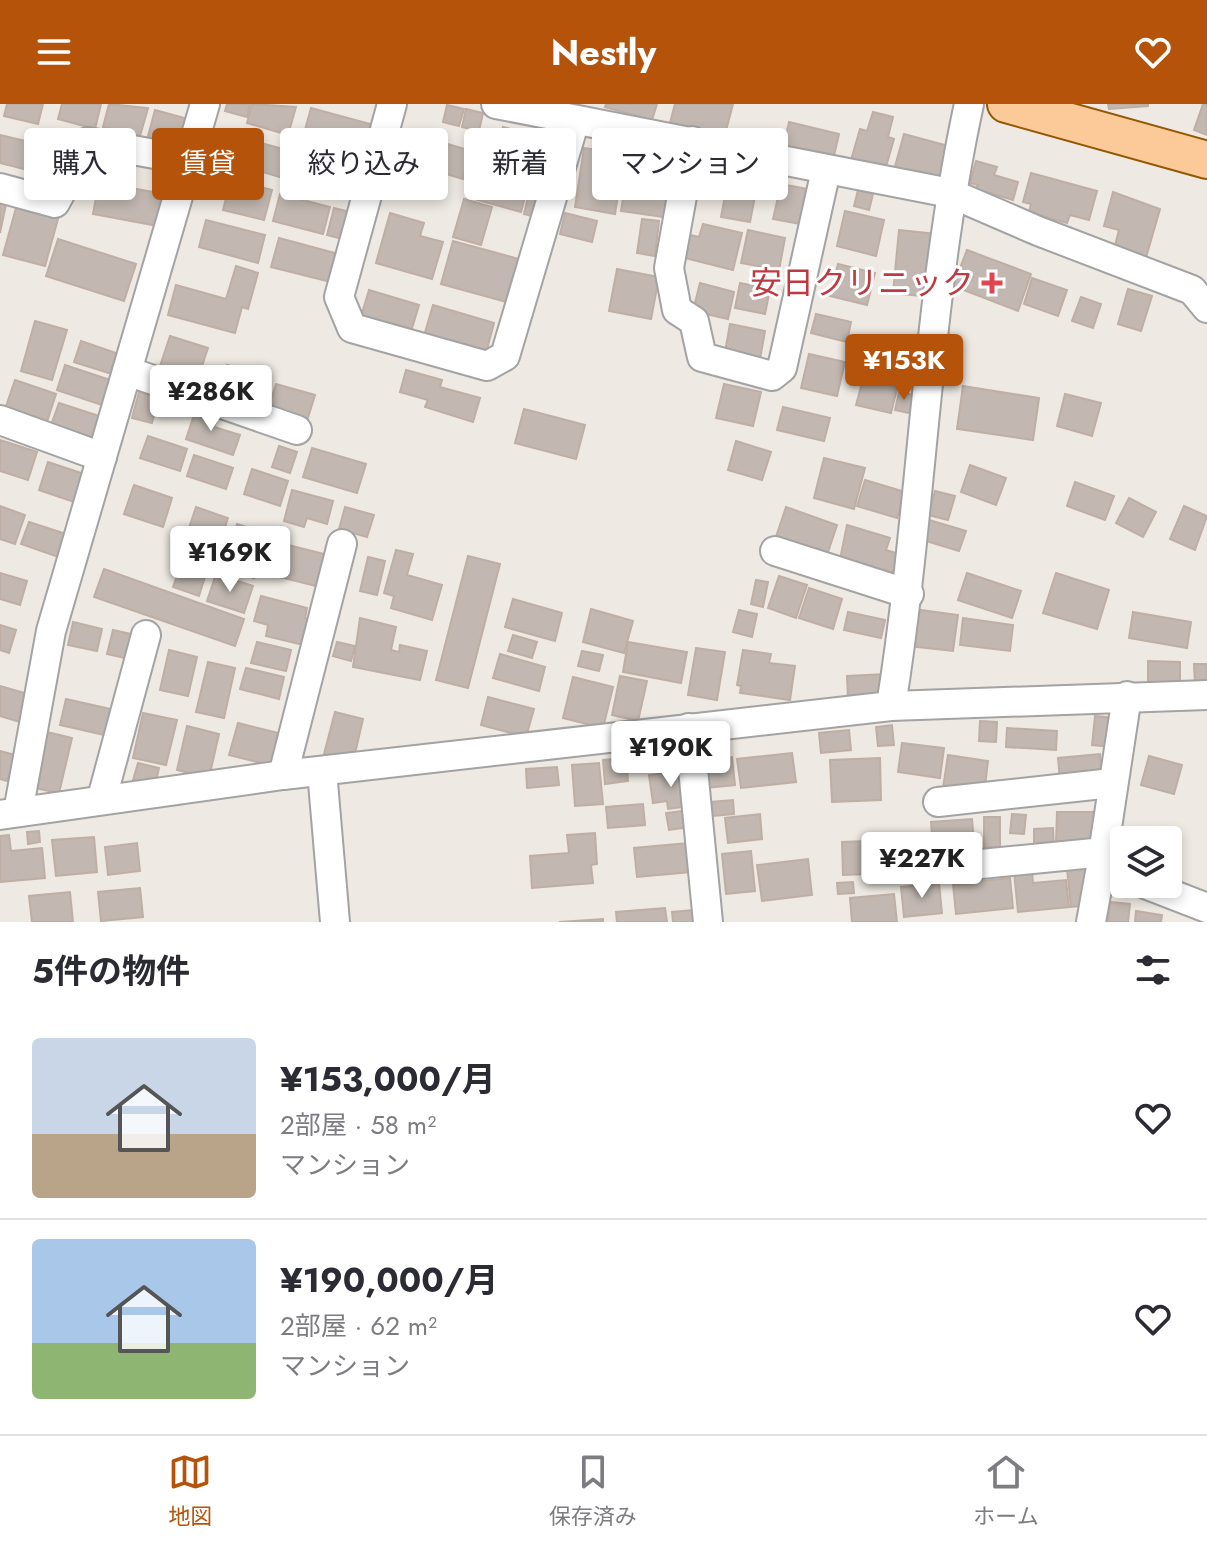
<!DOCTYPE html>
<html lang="ja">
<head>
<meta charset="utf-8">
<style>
  :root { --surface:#fff; --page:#f7f7f7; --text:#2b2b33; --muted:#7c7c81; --line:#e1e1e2; --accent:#b45309 }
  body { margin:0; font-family:Jost,"Noto Sans JP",sans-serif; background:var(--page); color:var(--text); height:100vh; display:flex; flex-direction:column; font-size:30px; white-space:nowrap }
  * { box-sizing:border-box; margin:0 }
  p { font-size:26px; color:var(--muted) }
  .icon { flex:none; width:44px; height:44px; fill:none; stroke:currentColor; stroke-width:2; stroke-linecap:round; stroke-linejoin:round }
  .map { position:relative; height:818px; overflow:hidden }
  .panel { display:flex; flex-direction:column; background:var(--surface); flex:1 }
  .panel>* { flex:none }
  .banner { position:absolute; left:24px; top:24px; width:800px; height:72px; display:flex; gap:16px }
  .fabs { position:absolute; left:1110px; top:722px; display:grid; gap:16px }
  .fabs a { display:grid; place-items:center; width:72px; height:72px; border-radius:8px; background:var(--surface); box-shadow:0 4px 12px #0003; font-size:40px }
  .price { position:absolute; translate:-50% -68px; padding:0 18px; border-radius:8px; background:#fff; color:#222; font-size:26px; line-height:52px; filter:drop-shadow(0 2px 4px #0008) }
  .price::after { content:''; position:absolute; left:50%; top:48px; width:24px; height:18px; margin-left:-12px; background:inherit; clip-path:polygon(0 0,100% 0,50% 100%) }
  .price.selected { background:var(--accent); color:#fff }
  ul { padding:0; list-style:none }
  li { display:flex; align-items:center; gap:24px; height:200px; padding:0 32px }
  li+li { border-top:2px solid var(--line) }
  li span { display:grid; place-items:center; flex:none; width:224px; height:160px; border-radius:8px; color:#555 }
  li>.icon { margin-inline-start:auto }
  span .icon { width:96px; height:96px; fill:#fffc; stroke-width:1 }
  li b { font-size:34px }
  h2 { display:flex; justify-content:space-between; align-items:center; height:96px; padding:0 32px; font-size:34px }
  .tag { padding:0 28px; border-radius:8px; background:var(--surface); box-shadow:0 4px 12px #0003; font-size:28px; line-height:72px }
  .tag.selected { background:var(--accent); color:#fff }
  header { display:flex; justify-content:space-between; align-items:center; height:104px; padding:0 32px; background:var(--accent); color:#fff; font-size:36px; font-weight:700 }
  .tabs { display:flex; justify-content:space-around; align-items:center; height:112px; border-top:2px solid var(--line); background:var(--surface); font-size:22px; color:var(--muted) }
  .tabs a { display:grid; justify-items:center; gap:4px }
  .tabs .selected { color:var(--accent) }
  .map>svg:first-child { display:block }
</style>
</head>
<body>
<header><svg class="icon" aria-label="menu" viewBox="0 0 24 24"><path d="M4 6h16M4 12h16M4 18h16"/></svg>Nestly<svg class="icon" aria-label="heart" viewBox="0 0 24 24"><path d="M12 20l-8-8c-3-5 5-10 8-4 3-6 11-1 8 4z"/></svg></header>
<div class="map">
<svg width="1207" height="818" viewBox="0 0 1207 818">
  <rect width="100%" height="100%" fill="#eee9e2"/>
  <g fill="#c2b8b1" stroke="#bfaea4" stroke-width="2">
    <polygon points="7,0 43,0 38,20 4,12"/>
    <polygon points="62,0 101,0 95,25 58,15"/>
    <polygon points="109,0 148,4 140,32 103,23"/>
    <polygon points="227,0 250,0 247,13 225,7"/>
    <polygon points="252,0 296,3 288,31 247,19"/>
    <polygon points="606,0 657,0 652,16 605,3"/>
    <polygon points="675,0 733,0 724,34 670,19"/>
    <polygon points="1108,0 1148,0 1148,2 1109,5"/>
    <polygon points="1203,0 1207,1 1207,31 1194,26"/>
    <polygon points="447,1 464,5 459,22 443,18"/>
    <polygon points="311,4 381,23 373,53 303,33"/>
    <polygon points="466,5 483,9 479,27 462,23"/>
    <polygon points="155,6 195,17 187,47 147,36"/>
    <polygon points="873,8 893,13 888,33 894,35 885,66 851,56 860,25 867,27"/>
    <polygon points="789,18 839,30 833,56 783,45"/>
    <polygon points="503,23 556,36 548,68 494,55"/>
    <polygon points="229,30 290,47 283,74 221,56"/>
    <polygon points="904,30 952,43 942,79 894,66"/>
    <polygon points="0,31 34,39 28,66 0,59"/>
    <polygon points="424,33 471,47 463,75 416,61"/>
    <polygon points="631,38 650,41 646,67 627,65"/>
    <polygon points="584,44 624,50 615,110 575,103"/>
    <polygon points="301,50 359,65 352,92 294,77"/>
    <polygon points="976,57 997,63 994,71 1018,78 1013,96 976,85 978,81 970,79"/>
    <polygon points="476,62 529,77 521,108 467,93"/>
    <polygon points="1031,69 1097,87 1089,116 1070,111 1067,119 1029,108 1031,100 1023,98"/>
    <polygon points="627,70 669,76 664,113 621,107"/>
    <polygon points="231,75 272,86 264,116 223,106"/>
    <polygon points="728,76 757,82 750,118 721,113"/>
    <polygon points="99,78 164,90 158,122 93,110"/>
    <polygon points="531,80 546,83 539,114 524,110"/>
    <polygon points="781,80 813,86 806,121 773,115"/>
    <polygon points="858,86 873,90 869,106 854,102"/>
    <polygon points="1113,88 1160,105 1145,157 1113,149 1119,126 1104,122"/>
    <polygon points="280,90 330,103 323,130 273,117"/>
    <polygon points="464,95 492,103 481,141 453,133"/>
    <polygon points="0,99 6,100 0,129"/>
    <polygon points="16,104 58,115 45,162 3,151"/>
    <polygon points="334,104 358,110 351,137 327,131"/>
    <polygon points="845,107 884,116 876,152 837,142"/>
    <polygon points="390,109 424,119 420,132 443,138 432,175 376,159"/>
    <polygon points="565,109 597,117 592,138 560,130"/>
    <polygon points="642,115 659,117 655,152 637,149"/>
    <polygon points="206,116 265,131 258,159 199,143"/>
    <polygon points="703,120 742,129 733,166 681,153 686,130 699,133"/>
    <polygon points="748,126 785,134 779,166 741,159"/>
    <polygon points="899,126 936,130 930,193 893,189"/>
    <polygon points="279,134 342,151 335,179 271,163"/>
    <polygon points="58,135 136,160 124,197 46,172"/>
    <polygon points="453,137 526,157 514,200 441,180"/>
    <polygon points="967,146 1031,170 1018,207 953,182"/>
    <polygon points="838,160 875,169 867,201 830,192"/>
    <polygon points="236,162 258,169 248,205 242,203 235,229 168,211 176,181 226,195"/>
    <polygon points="617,165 659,173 651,215 609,207"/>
    <polygon points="1032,174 1067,186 1058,212 1024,200"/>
    <polygon points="700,179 734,188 728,215 693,207"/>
    <polygon points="740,179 770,185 765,210 735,204"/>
    <polygon points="1128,185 1152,192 1141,227 1118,220"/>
    <polygon points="369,186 419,201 410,231 360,216"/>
    <polygon points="1081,193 1101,200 1093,224 1072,217"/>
    <polygon points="433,201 494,219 486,249 424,232"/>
    <polygon points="816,210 851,218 847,238 811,229"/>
    <polygon points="35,217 67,226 52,276 21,267"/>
    <polygon points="730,220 765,227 760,255 725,248"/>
    <polygon points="170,232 208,244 196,280 158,268"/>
    <polygon points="81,237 122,251 115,271 74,258"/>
    <polygon points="809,250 845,258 837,292 801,284"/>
    <polygon points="65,261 113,277 105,302 57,286"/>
    <polygon points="227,261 263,272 253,302 217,290"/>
    <polygon points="866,264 900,273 891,309 856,301"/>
    <polygon points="406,266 442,276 440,283 480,294 473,318 425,303 428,296 400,288"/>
    <polygon points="15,276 56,290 45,324 3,311"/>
    <polygon points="276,280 315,291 306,320 267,309"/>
    <polygon points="724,280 761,288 753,322 716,314"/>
    <polygon points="963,282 1039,294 1033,336 957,325"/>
    <polygon points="139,288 159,293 152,319 132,314"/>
    <polygon points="899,288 914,291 909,309 895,306"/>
    <polygon points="1065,290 1101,299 1092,332 1057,322"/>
    <polygon points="59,299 102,313 92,342 49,327"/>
    <polygon points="783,303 830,314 824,337 777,326"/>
    <polygon points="196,305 218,313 214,323 240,331 233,351 186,335"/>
    <polygon points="524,305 585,321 576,355 515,339"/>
    <polygon points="148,332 187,345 180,367 140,354"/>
    <polygon points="0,336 37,348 28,376 0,367"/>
    <polygon points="736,337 771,348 762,376 728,366"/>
    <polygon points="279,342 297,348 290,369 272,363"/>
    <polygon points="312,344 366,360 357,389 303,373"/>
    <polygon points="194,351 233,364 226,385 187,372"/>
    <polygon points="824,354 865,364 854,405 814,394"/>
    <polygon points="48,358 87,371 77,399 39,386"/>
    <polygon points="970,361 1006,374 996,401 961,388"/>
    <polygon points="252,365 288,377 280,402 244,390"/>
    <polygon points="865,376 905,388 897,414 857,402"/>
    <polygon points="1075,378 1114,392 1105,416 1067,402"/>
    <polygon points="134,381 172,394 163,423 124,410"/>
    <polygon points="292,386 333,397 327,420 307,414 304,423 284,417"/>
    <polygon points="935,387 955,392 948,416 928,411"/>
    <polygon points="1129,394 1156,408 1143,433 1116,419"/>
    <polygon points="0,402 25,411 15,440 0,435"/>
    <polygon points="1184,402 1207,412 1195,446 1170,435"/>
    <polygon points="196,403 228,414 219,441 187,430"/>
    <polygon points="345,403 374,411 367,433 339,425"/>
    <polygon points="786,403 837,421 826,454 775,436"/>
    <polygon points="929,416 966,427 959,447 923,436"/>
    <polygon points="29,418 72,432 64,455 21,440"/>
    <polygon points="237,420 269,430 254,474 223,464"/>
    <polygon points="847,421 890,434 886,446 899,450 890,476 839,460"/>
    <polygon points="280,439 324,450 316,482 272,471"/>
    <polygon points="396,446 413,450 407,471 442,481 432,516 391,504 394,492 384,489"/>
    <polygon points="468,452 500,460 468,584 436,576"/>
    <polygon points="368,453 385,457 377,491 360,487"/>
    <polygon points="183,455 208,463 199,492 173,483"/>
    <polygon points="104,465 244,515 235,542 94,493"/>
    <polygon points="0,469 27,477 20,501 0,495"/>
    <polygon points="967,469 1021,487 1012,514 958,496"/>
    <polygon points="1056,469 1109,486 1097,525 1043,509"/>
    <polygon points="216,470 253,482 244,509 207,497"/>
    <polygon points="779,472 807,481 796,514 768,504"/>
    <polygon points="756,476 768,478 763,503 751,500"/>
    <polygon points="809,484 842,495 833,525 799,514"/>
    <polygon points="261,492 307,504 305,514 318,518 312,543 266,532 268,521 254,517"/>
    <polygon points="513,495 562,509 555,537 505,523"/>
    <polygon points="591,505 633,517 624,549 583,538"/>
    <polygon points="914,505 958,511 953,547 909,542"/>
    <polygon points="739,506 757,510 752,533 733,528"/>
    <polygon points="848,508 885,516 881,534 844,526"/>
    <polygon points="1133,508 1191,518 1187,544 1129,534"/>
    <polygon points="360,514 396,523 391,546 399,548 400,541 427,547 420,576 353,563"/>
    <polygon points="963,514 1013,521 1010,547 960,541"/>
    <polygon points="73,518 102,525 97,547 68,541"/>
    <polygon points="0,521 16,526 9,549 0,546"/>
    <polygon points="113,526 140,532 134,556 107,550"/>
    <polygon points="513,531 537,538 532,554 508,547"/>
    <polygon points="257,538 291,546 286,567 251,559"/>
    <polygon points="337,538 355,542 351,557 333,552"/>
    <polygon points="628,538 687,548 681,579 623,568"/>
    <polygon points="696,544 725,548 717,596 688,591"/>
    <polygon points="169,546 197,553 188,592 160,586"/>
    <polygon points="743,546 771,550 769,559 795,562 790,596 740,589 741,582 737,581"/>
    <polygon points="582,547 603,551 599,567 578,562"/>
    <polygon points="500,550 545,563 539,587 493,574"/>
    <polygon points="1148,557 1180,558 1180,581 1148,580"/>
    <polygon points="208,558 235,564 224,614 196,608"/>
    <polygon points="1194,560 1207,560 1207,583 1195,582"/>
    <polygon points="246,564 284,573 279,595 240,585"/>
    <polygon points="886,570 887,592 848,594 847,572"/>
    <polygon points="620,572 647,577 638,617 612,611"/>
    <polygon points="573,573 613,583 603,624 563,614"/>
    <polygon points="0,582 31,591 23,619 0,612"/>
    <polygon points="488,593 534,605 526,633 481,621"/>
    <polygon points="66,595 115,606 109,632 60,621"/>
    <polygon points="335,608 363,615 353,658 324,650"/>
    <polygon points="143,609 177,616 166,661 133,654"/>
    <polygon points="1095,612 1115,614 1112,643 1092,641"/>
    <polygon points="980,617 997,618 996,638 979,637"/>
    <polygon points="238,619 286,631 277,663 229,651"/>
    <polygon points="892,621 894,641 878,642 876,623"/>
    <polygon points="187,622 219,630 209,674 177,666"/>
    <polygon points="1007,624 1057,627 1056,646 1006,643"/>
    <polygon points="849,626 851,646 821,649 819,629"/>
    <polygon points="43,627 72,634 59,689 30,683"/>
    <polygon points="902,639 944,644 940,674 898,668"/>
    <polygon points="0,647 15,651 7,677 0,675"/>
    <polygon points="792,649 796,678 741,684 737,655"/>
    <polygon points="1100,650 1102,673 1060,677 1058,654"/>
    <polygon points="948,651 988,657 984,690 943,684"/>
    <polygon points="1149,652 1182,661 1174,690 1141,681"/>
    <polygon points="732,653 735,681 706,684 703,656"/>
    <polygon points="626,654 628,677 605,680 603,656"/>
    <polygon points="880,654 881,696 832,698 830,656"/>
    <polygon points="138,659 159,664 155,681 133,676"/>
    <polygon points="599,659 603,700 575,702 572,661"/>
    <polygon points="557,663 559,681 527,684 526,665"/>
    <polygon points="686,666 691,702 668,705 667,697 653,699 649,671"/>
    <polygon points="733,696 734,710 713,712 711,698"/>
    <polygon points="643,700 645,721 608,724 606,703"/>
    <polygon points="689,706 691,723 669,726 666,709"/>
    <polygon points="1057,708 1097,708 1096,739 1056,739"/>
    <polygon points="760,710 762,735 728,739 725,714"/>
    <polygon points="1012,710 1026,711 1024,730 1010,729"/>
    <rect x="984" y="713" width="16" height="30"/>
    <polygon points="972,715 975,750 934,754 931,718"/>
    <polygon points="1053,724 1054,744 1034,745 1034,725"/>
    <polygon points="39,727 40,738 28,740 27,728"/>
    <polygon points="595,729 597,760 591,761 593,779 532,784 530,752 569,749 567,731"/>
    <polygon points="9,731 11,747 42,744 45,774 0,778 0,732"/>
    <polygon points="94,733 97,768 56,772 52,736"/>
    <polygon points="893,736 895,769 843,771 842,738"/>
    <polygon points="137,739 140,767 108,771 105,743"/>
    <polygon points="688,739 691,768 637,773 634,744"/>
    <polygon points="751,747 755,787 726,790 722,750"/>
    <polygon points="808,755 812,791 762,797 757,761"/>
    <polygon points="1088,763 1092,801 1071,803 1067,765"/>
    <polygon points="1032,766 1033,779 1066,776 1069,803 1018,808 1014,768"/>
    <polygon points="1010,774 1013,804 956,810 953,780"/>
    <polygon points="853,778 854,789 838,790 837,779"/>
    <polygon points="939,779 942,809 904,813 901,783"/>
    <polygon points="140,784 143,813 101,817 98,788"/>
    <polygon points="70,788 73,818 32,818 29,792"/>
    <polygon points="894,790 897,818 852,818 850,794"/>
    <polygon points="1110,798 1130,800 1128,818 1108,818"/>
    <polygon points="665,804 667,818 617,818 616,808"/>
    <polygon points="705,805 706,818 673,818 672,808"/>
    <polygon points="1136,807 1162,811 1161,818 1135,818"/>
    <polygon points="603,815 603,818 559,818"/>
  </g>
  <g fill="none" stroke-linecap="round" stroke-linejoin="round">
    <g stroke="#a3a3a3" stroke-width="32">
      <g id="minor">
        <polyline points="392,0 339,193 352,224 487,262 505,252 575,16"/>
        <polyline points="496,0 950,89 1038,127 1192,186 1207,204"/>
        <polyline points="692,37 669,164 677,206 694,217 702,253 772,272 782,264 826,66"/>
        <polyline points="0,84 55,99 88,38 188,56"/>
        <polyline points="127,267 297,326"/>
        <polyline points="0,316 102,353"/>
        <polyline points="775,447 909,490"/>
        <path d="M891,602C923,402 926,198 969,0"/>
        <polyline points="689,624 708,818"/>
        <polyline points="322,667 335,818"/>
        <polyline points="283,671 342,440"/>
        <polyline points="102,694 146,531"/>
        <polyline points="938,698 1112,679"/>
        <polyline points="18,708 51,527 205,0"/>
        <polyline points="0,711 283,671 891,602 1207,591"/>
        <polyline points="950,763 1104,748"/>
        <polyline points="1124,772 1101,763 1127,592"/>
        <polyline points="1145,780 1207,804"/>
        <polyline points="1091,818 1101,763"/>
      </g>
    </g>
    <g stroke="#945800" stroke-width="40">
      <polyline id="major" points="1006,0 1207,56"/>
    </g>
    <use href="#minor" stroke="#fff" stroke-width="28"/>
    <use href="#major" stroke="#fcc999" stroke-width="36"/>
  </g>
  <path fill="#e0444e" stroke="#fff" stroke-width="3" d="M988 167h8v8h8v8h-8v8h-8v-8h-8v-8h8z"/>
  <g text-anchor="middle" stroke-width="6" stroke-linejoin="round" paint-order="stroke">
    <g font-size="32" fill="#be3a42" stroke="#fff" text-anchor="end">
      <text x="974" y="190">安日クリニック</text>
    </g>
  </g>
</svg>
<div class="fabs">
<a><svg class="icon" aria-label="layers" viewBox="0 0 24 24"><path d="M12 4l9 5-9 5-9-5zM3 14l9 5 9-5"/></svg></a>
</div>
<b class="price selected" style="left:904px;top:298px">¥153K</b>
<b class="price" style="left:211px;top:329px">¥286K</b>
<b class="price" style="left:230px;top:490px">¥169K</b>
<b class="price" style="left:671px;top:685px">¥190K</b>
<b class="price" style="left:922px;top:796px">¥227K</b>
<div class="banner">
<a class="tag">購入</a>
<a class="tag selected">賃貸</a>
<a class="tag">絞り込み</a>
<a class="tag">新着</a>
<a class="tag">マンション</a>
</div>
</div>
<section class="panel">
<h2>5件の物件<svg class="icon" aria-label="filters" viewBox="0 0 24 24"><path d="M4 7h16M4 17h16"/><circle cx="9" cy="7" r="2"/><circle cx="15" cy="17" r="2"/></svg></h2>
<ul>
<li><span style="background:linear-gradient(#c9d6e8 60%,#b9a48a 0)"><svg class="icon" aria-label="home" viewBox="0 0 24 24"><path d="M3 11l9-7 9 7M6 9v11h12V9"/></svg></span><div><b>¥153,000/月</b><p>2部屋 · 58 m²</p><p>マンション</p></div><svg class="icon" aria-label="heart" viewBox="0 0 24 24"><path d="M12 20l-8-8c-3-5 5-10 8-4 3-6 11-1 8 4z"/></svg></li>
<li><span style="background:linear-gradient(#a9c7e8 65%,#8fb573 0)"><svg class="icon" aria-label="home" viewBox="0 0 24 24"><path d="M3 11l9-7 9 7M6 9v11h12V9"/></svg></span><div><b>¥190,000/月</b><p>2部屋 · 62 m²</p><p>マンション</p></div><svg class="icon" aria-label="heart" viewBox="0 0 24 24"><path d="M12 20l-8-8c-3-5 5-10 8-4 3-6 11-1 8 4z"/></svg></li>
</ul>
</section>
<nav class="tabs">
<a class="selected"><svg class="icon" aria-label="map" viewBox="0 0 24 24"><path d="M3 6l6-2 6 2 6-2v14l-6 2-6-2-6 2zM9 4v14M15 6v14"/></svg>地図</a>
<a><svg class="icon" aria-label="saved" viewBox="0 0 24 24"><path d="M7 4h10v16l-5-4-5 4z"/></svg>保存済み</a>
<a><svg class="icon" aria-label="home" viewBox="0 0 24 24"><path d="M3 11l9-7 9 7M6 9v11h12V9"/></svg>ホーム</a>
</nav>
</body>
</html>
